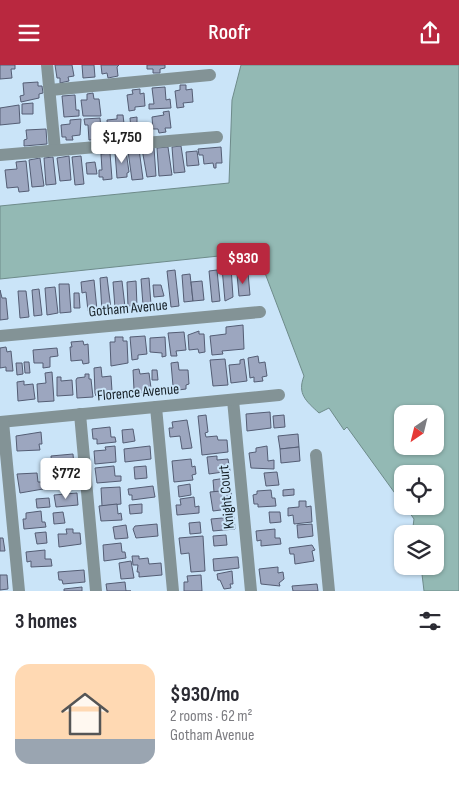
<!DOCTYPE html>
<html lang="en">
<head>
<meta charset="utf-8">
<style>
  :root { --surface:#fff; --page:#f7f7f7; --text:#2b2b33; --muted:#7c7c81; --accent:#b9283f }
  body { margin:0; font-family:"Sofia Sans Condensed",sans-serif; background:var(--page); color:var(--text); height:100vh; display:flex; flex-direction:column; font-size:19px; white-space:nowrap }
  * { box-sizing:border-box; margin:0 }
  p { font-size:16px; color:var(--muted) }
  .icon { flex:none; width:28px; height:28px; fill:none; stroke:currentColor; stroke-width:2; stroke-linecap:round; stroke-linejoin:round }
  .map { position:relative; height:526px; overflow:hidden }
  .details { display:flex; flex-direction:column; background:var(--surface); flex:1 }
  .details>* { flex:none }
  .needle { width:32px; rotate:215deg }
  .controls { position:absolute; left:394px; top:340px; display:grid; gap:10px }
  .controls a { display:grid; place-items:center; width:50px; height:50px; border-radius:10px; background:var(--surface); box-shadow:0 1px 4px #0004; font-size:25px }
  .price { position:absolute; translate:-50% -42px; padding:0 11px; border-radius:5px; background:#fff; color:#222; font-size:16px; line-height:32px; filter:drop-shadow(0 1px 2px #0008) }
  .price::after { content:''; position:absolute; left:50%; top:30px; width:15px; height:11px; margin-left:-8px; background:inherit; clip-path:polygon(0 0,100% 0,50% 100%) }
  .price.current { background:var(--accent); color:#fff }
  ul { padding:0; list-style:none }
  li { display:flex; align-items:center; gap:15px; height:125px; padding:0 15px }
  li span { display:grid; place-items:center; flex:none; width:140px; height:100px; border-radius:15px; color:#555 }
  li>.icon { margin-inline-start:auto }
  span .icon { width:60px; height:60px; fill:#fffc; stroke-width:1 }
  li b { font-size:21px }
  h2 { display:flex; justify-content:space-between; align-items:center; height:60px; padding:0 15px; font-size:21px }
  header { display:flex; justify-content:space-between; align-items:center; height:65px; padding:0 15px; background:var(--accent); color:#fff; font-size:22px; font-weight:600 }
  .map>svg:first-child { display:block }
</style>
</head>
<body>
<header><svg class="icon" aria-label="menu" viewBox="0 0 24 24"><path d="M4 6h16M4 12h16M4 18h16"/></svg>Roofr<svg class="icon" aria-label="share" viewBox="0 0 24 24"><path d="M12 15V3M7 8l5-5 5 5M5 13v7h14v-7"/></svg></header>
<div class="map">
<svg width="459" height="526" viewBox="0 0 459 526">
  <rect width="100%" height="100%" fill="#cae4f8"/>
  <path fill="#93b9b4" stroke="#6e8b8a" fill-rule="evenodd" d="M241,0H459V526H424L421,501H435V469H412L414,454L405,441H435V409H402V438L347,362L344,365L329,343L319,348C306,336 297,329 304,311L257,187L0,214V141L229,118L232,35ZM402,349H435V381H402Z"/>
  <g fill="#9ca6bf" stroke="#545d74">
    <polygon points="0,0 15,0 15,4 11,4 12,13 0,14"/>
    <polygon points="55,0 72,0 74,11 68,12 69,16 60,18 60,13 57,13"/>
    <polygon points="82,0 94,0 95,12 83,13"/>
    <polygon points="101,0 119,0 117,2 118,11 108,13 107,8 102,9"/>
    <polygon points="147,0 165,0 165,3 160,4 160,8 153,8 153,4 147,4"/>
    <polygon points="38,17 38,21 42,21 43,28 39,29 39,33 21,37 20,31 24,30 23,18"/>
    <polygon points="180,20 186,20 186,25 192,24 193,37 183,38 184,42 177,43 175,26 180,25"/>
    <polygon points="165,22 166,35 170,34 171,43 149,44 149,39 154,39 152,23"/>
    <polygon points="140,24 140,29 144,28 145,41 135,42 135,45 129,46 127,30 133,29 132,25"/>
    <polygon points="93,28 94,34 99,34 101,51 83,51 81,35 87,35 87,29"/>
    <polygon points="75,30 76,45 79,45 79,51 64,52 62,31"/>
    <polygon points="33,38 33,49 22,49 22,39"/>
    <polygon points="19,40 20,58 0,60 0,43"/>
    <polygon points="169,46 171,63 165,63 166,67 159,68 158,64 153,64 152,52 164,50 163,47"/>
    <polygon points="117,50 123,50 125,67 119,67 120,71 108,72 107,55 117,54"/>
    <polygon points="137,52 137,65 131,65 130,53"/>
    <polygon points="100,53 102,74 89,75 88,60 85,60 84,54"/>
    <polygon points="81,54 80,70 72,71 73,75 66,75 66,72 62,72 61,60 70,59 70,55"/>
    <polygon points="46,64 47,79 24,81 24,75 27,74 26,65"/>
    <polygon points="181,81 185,107 174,108 172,82"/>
    <polygon points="168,82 172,110 159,111 157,83"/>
    <polygon points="221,82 222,98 216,98 216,103 214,103 213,98 204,99 203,90 199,90 198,84"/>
    <polygon points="154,83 156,111 147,112 142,84"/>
    <polygon points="139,84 143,114 132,115 128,86"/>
    <polygon points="126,86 129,107 127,108 127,112 117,113 115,87"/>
    <polygon points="197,86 199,100 187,101 186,87"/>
    <polygon points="110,88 112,114 103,115 103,112 99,112 99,105 102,105 101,89"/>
    <polygon points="69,91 71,115 60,116 57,93"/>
    <polygon points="81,91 84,119 75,120 72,92"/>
    <polygon points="53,92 56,119 46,120 44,93"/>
    <polygon points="40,93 44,121 32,122 29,95"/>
    <polygon points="26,96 29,126 19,127 18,122 7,123 5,105 17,104 16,97"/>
    <polygon points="95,97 97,109 87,109 86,98"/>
    <polygon points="231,202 233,232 225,236 222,203"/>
    <polygon points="175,205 179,241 171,242 167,206"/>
    <polygon points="217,205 220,236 212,237 209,206"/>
    <polygon points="248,208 250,230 239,231 237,209"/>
    <polygon points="190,209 193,236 184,237 182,210"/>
    <polygon points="107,212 111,244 102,247 100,213"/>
    <polygon points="149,213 151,240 143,240 141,214"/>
    <polygon points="94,215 97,245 88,246 86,227 82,228 81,217"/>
    <polygon points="122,216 125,242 115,243 113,217"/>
    <polygon points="136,216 137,241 128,241 127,217"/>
    <polygon points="202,216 204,235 193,236 191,217"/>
    <polygon points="59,219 69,219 71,247 60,248"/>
    <polygon points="153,220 161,220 164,231 154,232"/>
    <polygon points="55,222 58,248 47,250 45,223"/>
    <polygon points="39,224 42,250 34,251 32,225"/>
    <polygon points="0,225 2,233 6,233 8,254 0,255"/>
    <polygon points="18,226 26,226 29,252 20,253"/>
    <polygon points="74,228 79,228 80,243 74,243"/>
    <polygon points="243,260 244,284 222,286 223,289 212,290 210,271 226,269 226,262"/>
    <polygon points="199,266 199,269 204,269 205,287 199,288 198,284 189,285 188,270"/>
    <polygon points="184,267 186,285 176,286 177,291 171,291 168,268"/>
    <polygon points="145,271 147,289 138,290 138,294 132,295 130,272"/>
    <polygon points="115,272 123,272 123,276 127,276 128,298 111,301 110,277 115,277"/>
    <polygon points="165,272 166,291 162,292 162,288 150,287 150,273"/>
    <polygon points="83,276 84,280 88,279 89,298 83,299 82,295 71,296 70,282 72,282 71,277"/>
    <polygon points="6,282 7,287 11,286 13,306 6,306 6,302 0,303 0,283"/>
    <polygon points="57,283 58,291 50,292 50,302 43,303 43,298 34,298 33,285"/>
    <polygon points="258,291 259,298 265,297 267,311 262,312 263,316 254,317 254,312 250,313 248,293"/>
    <polygon points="225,294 228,320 213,321 210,295"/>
    <polygon points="244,294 247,316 231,318 229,300 240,299 240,295"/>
    <polygon points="24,297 29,297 30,308 25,308"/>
    <polygon points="178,297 179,305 188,305 189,319 186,320 186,324 178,325 177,320 173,321 171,298"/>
    <polygon points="16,298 22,298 23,309 17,310"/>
    <polygon points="101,302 102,312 111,311 112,326 108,327 109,330 96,331 95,328 94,303"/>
    <polygon points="139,304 140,309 149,308 151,323 146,323 147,327 139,328 138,324 134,325 133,305"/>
    <polygon points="152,305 157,305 158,315 152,315"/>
    <polygon points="52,307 54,336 38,337 37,319 46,318 45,308"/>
    <polygon points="85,309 89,309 89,314 91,314 93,332 77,333 76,315 77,313 85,312"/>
    <polygon points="57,312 61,312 61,316 72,315 73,330 57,331"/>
    <polygon points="24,316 24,320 33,319 35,334 18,336 17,317"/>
    <polygon points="270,347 271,363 247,366 246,349"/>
    <polygon points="206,350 208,367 205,368 206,372 217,371 218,375 227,375 228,387 202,390 198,351"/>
    <polygon points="284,350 285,362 274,363 273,351"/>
    <polygon points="187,355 192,383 182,384 180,371 170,372 169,363 173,363 172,357"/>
    <polygon points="110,362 111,372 115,372 116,377 97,379 97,374 93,374 92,364"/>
    <polygon points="133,364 135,376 123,378 122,365"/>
    <polygon points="41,367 42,379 39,379 40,385 17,386 16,371"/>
    <polygon points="298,369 299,382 280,384 278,371"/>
    <polygon points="115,381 116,397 95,399 94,386 106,385 105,382"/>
    <polygon points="150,381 151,394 125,397 124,384"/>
    <polygon points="267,381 268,396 274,395 274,404 251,403 249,388 256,387 256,383"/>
    <polygon points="299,382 300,396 281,398 280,384"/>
    <polygon points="73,389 74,401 52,403 51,391"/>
    <polygon points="217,391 217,395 228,394 230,406 209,409 207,392"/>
    <polygon points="191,394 192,402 195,401 196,409 192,410 193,415 174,417 172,396"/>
    <polygon points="114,401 115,411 121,411 121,416 97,418 95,403"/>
    <polygon points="146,401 147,413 135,414 134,402"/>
    <polygon points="62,405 63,420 50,421 49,406"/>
    <polygon points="277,407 279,420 266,421 264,408"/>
    <polygon points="37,408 38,417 42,417 43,424 20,428 17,409"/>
    <polygon points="226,413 228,425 214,427 213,415"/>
    <polygon points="190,419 191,430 179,432 178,421"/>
    <polygon points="153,421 155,432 132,435 132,430 129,430 128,424"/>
    <polygon points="120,422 121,439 102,441 101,423"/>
    <polygon points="294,424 294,430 283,431 283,425"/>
    <polygon points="231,425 232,437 229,437 229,444 213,446 210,427"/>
    <polygon points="271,425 272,433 275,433 276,441 258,442 258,439 254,439 253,430 257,429 257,426"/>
    <polygon points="77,428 78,440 56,442 54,430"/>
    <polygon points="194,432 195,442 199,441 199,448 177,450 176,440 181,440 180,434"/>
    <polygon points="49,433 50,442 37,443 36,434"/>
    <polygon points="299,436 306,436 306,442 311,441 312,457 294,459 293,450 288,451 288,443 299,442"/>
    <polygon points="117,439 118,449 121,448 122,455 101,456 99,441"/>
    <polygon points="142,439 142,448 130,449 129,440"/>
    <polygon points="41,446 42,457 45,457 46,462 24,464 23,454 26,454 26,448"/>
    <polygon points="63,447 65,458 54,459 53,448"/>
    <polygon points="269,447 280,447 281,457 270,458"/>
    <polygon points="234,452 235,464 213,466 211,454"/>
    <polygon points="200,457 201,468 190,469 189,458"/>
    <polygon points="157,459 158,471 136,473 133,464 135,461"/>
    <polygon points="312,459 313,471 298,473 297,460"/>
    <polygon points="126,460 128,473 115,474 113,462"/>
    <polygon points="66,464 73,464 73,468 80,468 81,479 59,482 58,469 67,469"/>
    <polygon points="275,464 275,473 280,473 281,479 261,481 261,475 257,476 256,466"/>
    <polygon points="46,467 47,478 37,479 35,468"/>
    <polygon points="226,470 227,480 214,481 213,471"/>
    <polygon points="203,471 205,506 191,507 189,488 181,489 179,473"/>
    <polygon points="0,473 3,473 5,486 0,486"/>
    <polygon points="121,478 122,487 125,487 126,493 104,496 103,480"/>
    <polygon points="312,480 315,485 312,486 314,496 295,499 294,489 290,489 289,483"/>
    <polygon points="45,485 45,494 51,494 52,501 31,502 31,496 27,497 26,487"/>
    <polygon points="132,491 139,491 139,494 148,493 149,499 161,498 162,510 139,512 139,507 137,507 138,500 133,500"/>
    <polygon points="236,492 238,492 239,503 214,506 213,494"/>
    <polygon points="131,496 134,513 121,514 119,498"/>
    <polygon points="278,502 278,508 283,507 284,514 279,518 280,521 261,519 259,504"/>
    <polygon points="84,505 85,517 63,519 62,515 59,515 58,507"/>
    <polygon points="232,506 233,519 230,519 231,523 224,524 220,515 218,515 217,509"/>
    <polygon points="0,510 7,510 8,524 0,525"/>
    <polygon points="201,510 202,526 184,526 184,517 188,517 187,511"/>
    <polygon points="125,517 126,526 131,526 107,526 106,519"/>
    <polygon points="317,519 318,526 293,526 292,521"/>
    <polygon points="82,522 82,526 64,526 64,524"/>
  </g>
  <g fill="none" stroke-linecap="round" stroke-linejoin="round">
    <g stroke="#839396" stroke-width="12">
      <polyline points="47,0 55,85"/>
      <polyline points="50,25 210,10"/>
      <polyline points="0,90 217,72"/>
      <polyline points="0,271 260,247"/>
      <polyline points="233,335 251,526"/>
      <polyline points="156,342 173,526"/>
      <polyline points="80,349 96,526"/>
      <polyline points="0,357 279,330"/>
      <polyline points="3,357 19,526"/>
      <polyline points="316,390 329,526"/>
    </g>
  </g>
  <g text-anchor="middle" stroke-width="4" stroke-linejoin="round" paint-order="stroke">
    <g font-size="15" fill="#162027" stroke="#cae4f8">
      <text transform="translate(128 243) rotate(-5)" y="5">Gotham Avenue</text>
      <text transform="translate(138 327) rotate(-5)" y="5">Florence Avenue</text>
      <text transform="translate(226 432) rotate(-95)" y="5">Knight Court</text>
    </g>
  </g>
</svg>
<div class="controls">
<a><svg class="needle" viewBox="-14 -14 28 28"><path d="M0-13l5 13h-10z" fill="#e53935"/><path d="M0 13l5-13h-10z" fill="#7c7c81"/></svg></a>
<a><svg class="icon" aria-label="locate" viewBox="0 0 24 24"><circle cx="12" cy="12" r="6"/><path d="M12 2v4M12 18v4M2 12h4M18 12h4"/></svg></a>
<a><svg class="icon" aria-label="layers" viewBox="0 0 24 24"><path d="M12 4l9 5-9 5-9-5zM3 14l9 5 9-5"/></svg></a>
</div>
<b class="price" style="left:122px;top:99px">$1,750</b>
<b class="price current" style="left:243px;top:220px">$930</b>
<b class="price" style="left:66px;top:435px">$772</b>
</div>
<section class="details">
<h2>3 homes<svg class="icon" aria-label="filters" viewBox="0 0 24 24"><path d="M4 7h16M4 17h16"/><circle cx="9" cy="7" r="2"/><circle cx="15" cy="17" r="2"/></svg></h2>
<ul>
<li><span style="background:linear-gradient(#ffd9b3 75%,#9aa5b1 0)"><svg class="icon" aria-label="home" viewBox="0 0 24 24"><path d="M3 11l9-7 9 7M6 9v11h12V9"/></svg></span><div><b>$930/mo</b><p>2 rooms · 62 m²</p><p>Gotham Avenue</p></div></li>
</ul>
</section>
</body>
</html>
